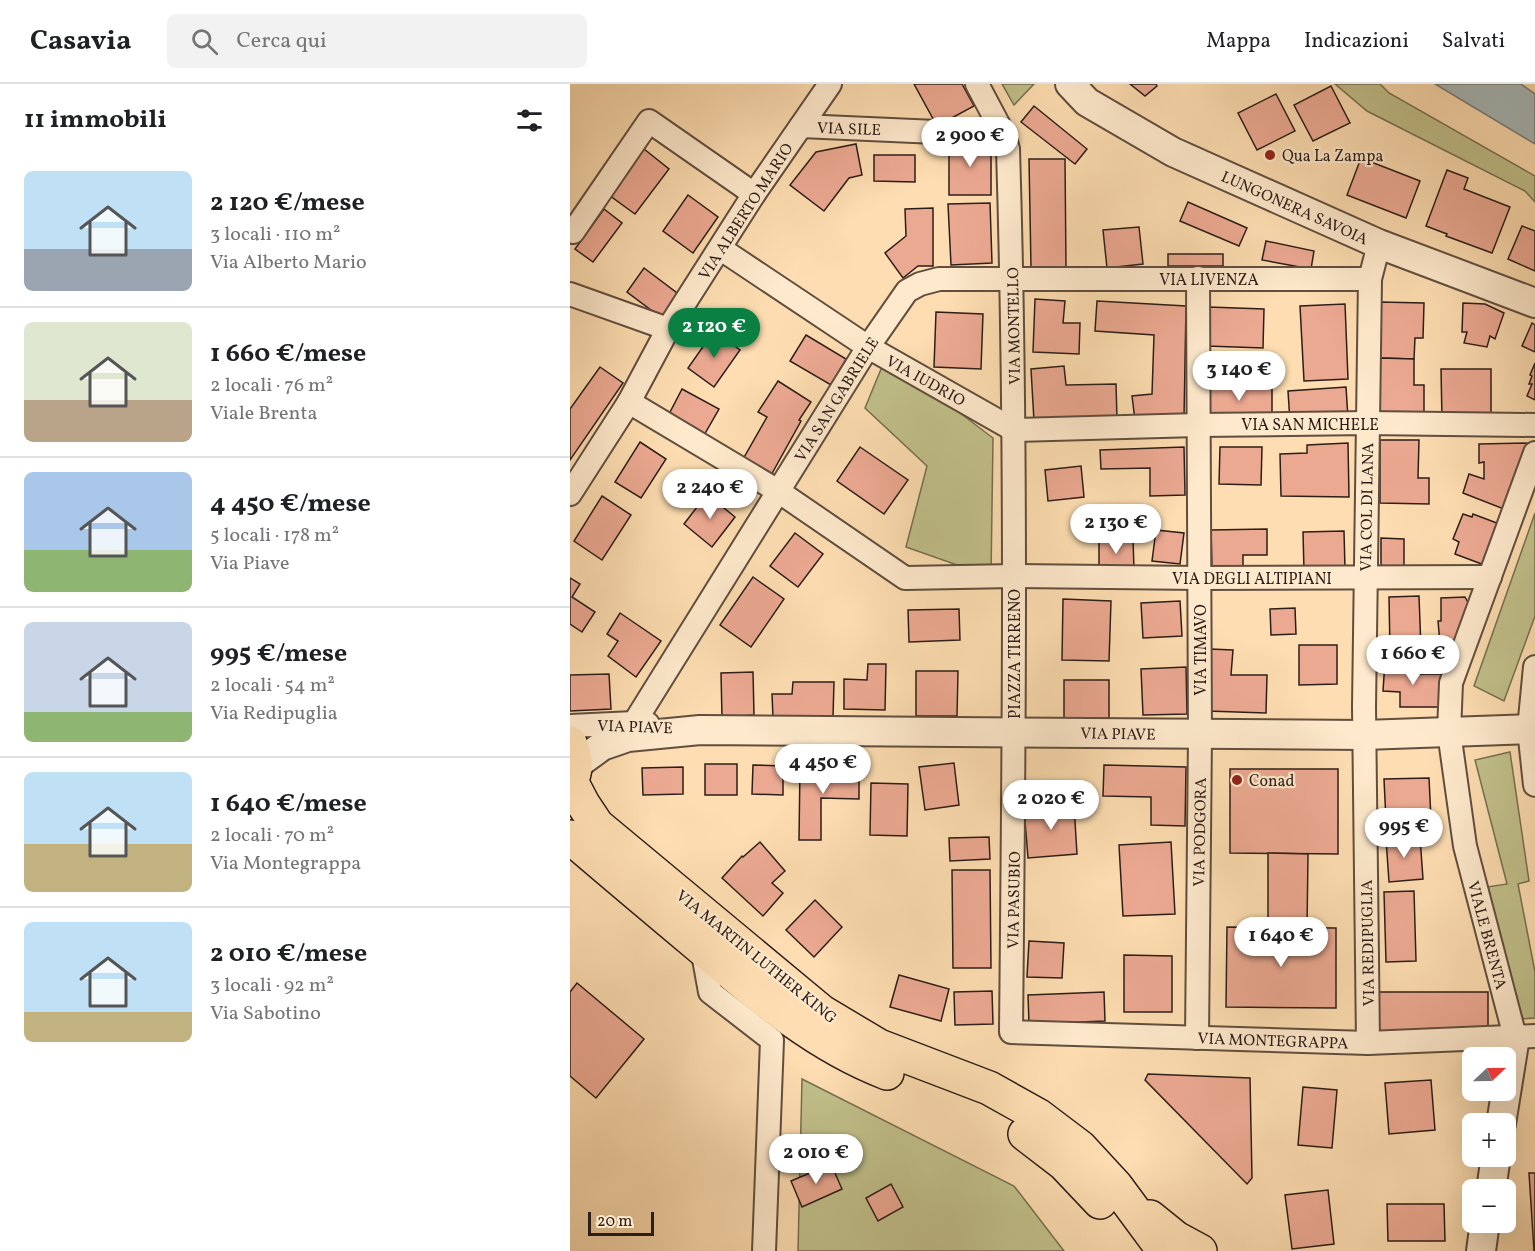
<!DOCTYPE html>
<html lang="it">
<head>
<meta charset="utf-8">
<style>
  :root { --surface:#fff; --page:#f2f2f2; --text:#202124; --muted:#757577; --line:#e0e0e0; --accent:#0b8043 }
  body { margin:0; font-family:Vollkorn,serif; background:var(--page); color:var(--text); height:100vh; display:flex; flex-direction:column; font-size:22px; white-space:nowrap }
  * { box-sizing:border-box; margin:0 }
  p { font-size:20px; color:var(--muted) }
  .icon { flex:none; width:33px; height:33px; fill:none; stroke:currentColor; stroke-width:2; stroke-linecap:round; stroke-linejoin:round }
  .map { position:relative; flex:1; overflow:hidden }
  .details { display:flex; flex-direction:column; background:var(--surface); width:570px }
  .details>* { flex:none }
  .needle { width:39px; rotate:68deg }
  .buttons { position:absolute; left:892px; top:963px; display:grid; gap:12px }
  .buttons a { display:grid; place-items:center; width:54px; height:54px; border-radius:9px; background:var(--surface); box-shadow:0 6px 24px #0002; font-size:30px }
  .scale { position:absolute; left:18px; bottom:15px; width:66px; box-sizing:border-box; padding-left:6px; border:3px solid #2c1e19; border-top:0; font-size:16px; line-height:21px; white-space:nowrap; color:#2c1e19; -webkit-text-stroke:4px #fee9cc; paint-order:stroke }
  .price { position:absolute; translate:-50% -51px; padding:0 14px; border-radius:21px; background:#fff; color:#222; font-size:20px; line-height:39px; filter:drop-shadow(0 2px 3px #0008) }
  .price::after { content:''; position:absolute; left:50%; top:36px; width:18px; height:14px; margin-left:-9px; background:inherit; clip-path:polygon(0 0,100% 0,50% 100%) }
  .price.on { background:var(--accent); color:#fff }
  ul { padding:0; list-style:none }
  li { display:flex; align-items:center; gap:18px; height:150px; padding:0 24px }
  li+li { border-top:2px solid var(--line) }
  li span { display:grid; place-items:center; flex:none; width:168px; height:120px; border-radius:9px; color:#555 }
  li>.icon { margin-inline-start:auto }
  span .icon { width:72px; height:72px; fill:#fffc; stroke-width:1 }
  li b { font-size:26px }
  h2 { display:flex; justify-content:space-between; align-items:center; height:72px; padding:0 24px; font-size:26px }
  header { display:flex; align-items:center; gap:36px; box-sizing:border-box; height:84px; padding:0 30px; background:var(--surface); border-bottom:2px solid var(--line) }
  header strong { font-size:28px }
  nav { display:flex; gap:33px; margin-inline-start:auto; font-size:21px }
  .search { width:420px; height:54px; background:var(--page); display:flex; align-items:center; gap:15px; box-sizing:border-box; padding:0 21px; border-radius:9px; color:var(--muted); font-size:22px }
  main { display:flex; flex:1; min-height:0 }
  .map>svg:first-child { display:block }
</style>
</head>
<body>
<header>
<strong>Casavia</strong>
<div class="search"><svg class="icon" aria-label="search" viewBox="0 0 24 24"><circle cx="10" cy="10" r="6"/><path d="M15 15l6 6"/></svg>Cerca qui</div>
<nav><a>Mappa</a><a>Indicazioni</a><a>Salvati</a></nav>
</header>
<main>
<section class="details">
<h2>11 immobili<svg class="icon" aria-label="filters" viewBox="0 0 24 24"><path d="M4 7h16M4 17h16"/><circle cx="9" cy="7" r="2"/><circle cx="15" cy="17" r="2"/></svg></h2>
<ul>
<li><span style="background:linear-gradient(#bfe0f5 65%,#9aa5b1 0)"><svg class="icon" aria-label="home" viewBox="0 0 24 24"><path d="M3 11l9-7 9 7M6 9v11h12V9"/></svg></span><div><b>2 120 €/mese</b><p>3 locali · 110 m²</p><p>Via Alberto Mario</p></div></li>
<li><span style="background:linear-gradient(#dfe7d0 65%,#b9a48a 0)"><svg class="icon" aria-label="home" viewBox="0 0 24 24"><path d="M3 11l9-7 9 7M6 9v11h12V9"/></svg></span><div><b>1 660 €/mese</b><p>2 locali · 76 m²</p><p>Viale Brenta</p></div></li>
<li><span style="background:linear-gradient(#a9c7e8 65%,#8fb573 0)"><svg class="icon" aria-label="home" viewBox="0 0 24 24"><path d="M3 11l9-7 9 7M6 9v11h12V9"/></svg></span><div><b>4 450 €/mese</b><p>5 locali · 178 m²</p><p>Via Piave</p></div></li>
<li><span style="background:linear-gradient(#c9d6e8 75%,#8fb573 0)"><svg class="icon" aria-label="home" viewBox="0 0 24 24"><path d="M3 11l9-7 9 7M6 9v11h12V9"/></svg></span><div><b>995 €/mese</b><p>2 locali · 54 m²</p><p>Via Redipuglia</p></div></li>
<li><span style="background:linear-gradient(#bfe0f5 60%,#c2b280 0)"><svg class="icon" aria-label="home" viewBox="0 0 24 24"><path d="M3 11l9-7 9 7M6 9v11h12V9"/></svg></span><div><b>1 640 €/mese</b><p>2 locali · 70 m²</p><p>Via Montegrappa</p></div></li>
<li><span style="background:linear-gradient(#bfe0f5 75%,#c2b280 0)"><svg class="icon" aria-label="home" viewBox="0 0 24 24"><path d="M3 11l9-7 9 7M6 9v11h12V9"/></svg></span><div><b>2 010 €/mese</b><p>3 locali · 92 m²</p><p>Via Sabotino</p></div></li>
</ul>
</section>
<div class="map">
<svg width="965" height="1167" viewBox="0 0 965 1167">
  <rect width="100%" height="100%" fill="#fdddb1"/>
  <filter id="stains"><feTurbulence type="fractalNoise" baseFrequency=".00333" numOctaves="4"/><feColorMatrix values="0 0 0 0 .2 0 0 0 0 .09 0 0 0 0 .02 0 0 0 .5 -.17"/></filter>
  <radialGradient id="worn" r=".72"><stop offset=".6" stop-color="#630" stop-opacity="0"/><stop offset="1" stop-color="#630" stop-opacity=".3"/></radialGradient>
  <g fill="#c1c08a" stroke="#766f52" stroke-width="1.5">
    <polygon points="432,0 464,0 444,21"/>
    <polygon points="765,0 810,0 819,9 965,92 965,118 955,107 797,27"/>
    <polygon points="316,273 423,354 421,493 336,463 357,382 295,324"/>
    <polygon points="965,429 965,532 934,617 904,602"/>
    <polygon points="940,668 959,797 948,800 965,888 965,934 949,935 917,803 937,800 905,676"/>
    <polygon points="232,995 444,1102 494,1167 228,1167"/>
  </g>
  <polygon fill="#a5b8b8" stroke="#757a78" stroke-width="1.5" points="865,0 951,0 965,10 965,60"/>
  <g fill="#eca992" stroke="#2c1e19" stroke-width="1.5">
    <polygon points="344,0 392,0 404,22 367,42"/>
    <polygon points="560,0 586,0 587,2 575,12"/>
    <polygon points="761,2 780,39 743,57 724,21"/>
    <polygon points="706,10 725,47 687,66 668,29"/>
    <polygon points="464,22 517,65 505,80 451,38"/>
    <rect x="379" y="58" width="42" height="53"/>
    <polygon points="286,60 292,91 279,94 254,127 220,101 246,68"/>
    <polygon points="74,65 99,85 65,130 39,111"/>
    <polygon points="304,71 345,71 345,98 304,97"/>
    <polygon points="791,74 850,97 836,134 777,111"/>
    <polygon points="459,75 495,75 496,183 461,183"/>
    <polygon points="877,86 898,94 894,105 940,123 922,169 876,152 877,150 856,142"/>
    <polygon points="118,111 148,133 123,169 93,147"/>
    <polygon points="618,118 677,144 669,162 610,137"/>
    <polygon points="420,119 422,179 381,181 378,120"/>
    <polygon points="363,124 363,182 348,182 333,194 315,169 336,152 335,125"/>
    <polygon points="34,125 52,139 23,178 5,165"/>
    <polygon points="952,142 965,147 965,187 938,175"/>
    <polygon points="569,143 573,180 537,184 533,146"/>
    <polygon points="696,157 744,167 741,185 692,176"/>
    <rect x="598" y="170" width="55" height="12"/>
    <polygon points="74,184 111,212 93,235 57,208"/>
    <polygon points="465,215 495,217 493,239 510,239 509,270 463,268"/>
    <polygon points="527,217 616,222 614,334 565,336 562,312 582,310 584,251 525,247"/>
    <polygon points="810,218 854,219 853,254 845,254 844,275 810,274"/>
    <polygon points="893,219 915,220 934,229 925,255 920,252 917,263 894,259 897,248 892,248"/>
    <polygon points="775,220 778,295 734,297 730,222"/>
    <polygon points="638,223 694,225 693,264 637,262"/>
    <polygon points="366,228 413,230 411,285 364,283"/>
    <polygon points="962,239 965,241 965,268 952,262"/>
    <polygon points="144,247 170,266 144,303 118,284"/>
    <polygon points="236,251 276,275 261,301 220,277"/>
    <polygon points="810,274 844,275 844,301 854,301 854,334 808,333"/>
    <polygon points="965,279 965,316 957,312 962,300 959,300 962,292 960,291"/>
    <polygon points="494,282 496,301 546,300 547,336 464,337 461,285"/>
    <polygon points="30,283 53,299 0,376 0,325"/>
    <polygon points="871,285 921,285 921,334 872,335"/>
    <polygon points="208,297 241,318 229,336 231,337 200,393 172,377 197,333 188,328"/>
    <polygon points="636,298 702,298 702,338 636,339"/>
    <polygon points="776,303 778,334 720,338 718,307"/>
    <polygon points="112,305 149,325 133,353 97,334"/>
    <polygon points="810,356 849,356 848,394 859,394 859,420 810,419"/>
    <polygon points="70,358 96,375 71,414 45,398"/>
    <polygon points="778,359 779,413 711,412 710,370 737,369 737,361"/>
    <polygon points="962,359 939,427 893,409 899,390 914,395 914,378 909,379 909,360"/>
    <polygon points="290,363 338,396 314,430 267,397"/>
    <polygon points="614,363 615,411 580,412 580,384 531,385 530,366"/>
    <polygon points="650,363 692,363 691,401 649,400"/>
    <polygon points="511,382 514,413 478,417 475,386"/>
    <polygon points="137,410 165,433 142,463 114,440"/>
    <polygon points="32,412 61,431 32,476 4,457"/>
    <polygon points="893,430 902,433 903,430 932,441 917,482 885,470 889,458 883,455"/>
    <polygon points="697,445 697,471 673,471 673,483 642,484 641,446"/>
    <polygon points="586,446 614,449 610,480 582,477"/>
    <polygon points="774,447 775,485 734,487 733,448"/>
    <polygon points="225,449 253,470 228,503 200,482"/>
    <polygon points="811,454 834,455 834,486 811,485"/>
    <polygon points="563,455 564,486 529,487 529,456"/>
    <polygon points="183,493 214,515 181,563 150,541"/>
    <polygon points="0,494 10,500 2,513 25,528 12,548 0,540"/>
    <polygon points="849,512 851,565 820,566 819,513"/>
    <polygon points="895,513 900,522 885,560 870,559 868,537 871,537 871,514"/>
    <polygon points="493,515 541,517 539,577 492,576"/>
    <polygon points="610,517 612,552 573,554 571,519"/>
    <polygon points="725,524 726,550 701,551 700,525"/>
    <polygon points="389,525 390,556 339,558 338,526"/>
    <polygon points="50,529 91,557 66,593 38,572 48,557 37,550"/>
    <polygon points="729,561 767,561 767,600 729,601"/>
    <polygon points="640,565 663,566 661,591 697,591 696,629 637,627"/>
    <polygon points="815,577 839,579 838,590 872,590 872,623 830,623 830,608 813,607"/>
    <polygon points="298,580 316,580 315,626 274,625 274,595 297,596"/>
    <polygon points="616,583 617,630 573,631 571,585"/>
    <polygon points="346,587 388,587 387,632 346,632"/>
    <polygon points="183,588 184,631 152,633 151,589"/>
    <polygon points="39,590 41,625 0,627 0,591"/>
    <rect x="494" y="596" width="45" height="38"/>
    <polygon points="223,598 264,598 263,633 203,634 202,610 222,610"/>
    <polygon points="384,679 389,721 355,726 349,683"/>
    <rect x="135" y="680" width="32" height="31"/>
    <polygon points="183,681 213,682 213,711 182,710"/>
    <polygon points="534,681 616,683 615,742 581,741 581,713 533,712"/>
    <polygon points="113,683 113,710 73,711 72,684"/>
    <polygon points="230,683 289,684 289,715 251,714 251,756 229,756"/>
    <polygon points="660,685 768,685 768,770 660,769"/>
    <polygon points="859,694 861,735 816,737 814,695"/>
    <polygon points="301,699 338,700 337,752 300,751"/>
    <polygon points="504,721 507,770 458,774 454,724"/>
    <polygon points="419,753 420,775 380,777 379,754"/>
    <polygon points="850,753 853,795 819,798 816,755"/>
    <polygon points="190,758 215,787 202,799 213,809 193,832 152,794 172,772 173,773"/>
    <polygon points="601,758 605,830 553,832 549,761"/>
    <polygon points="698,769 738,770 737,844 698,843"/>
    <polygon points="382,786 420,786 421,884 383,884"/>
    <polygon points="844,807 846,877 816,878 814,808"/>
    <polygon points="245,816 272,843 244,873 216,846"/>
    <polygon points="657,843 766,844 766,924 656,923"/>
    <polygon points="459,857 494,859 492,894 457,893"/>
    <polygon points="554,871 602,872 602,928 554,928"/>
    <polygon points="329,891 379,905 371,937 320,923"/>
    <polygon points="7,899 74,955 26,1014 0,992 0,908"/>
    <polygon points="422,907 423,940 385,941 384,908"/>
    <polygon points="534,908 535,937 459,940 458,911"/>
    <polygon points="808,908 918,908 918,948 808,949"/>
    <polygon points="578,990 680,994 682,1094 677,1100 575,996"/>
    <polygon points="861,996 865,1046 819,1050 815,999"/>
    <polygon points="733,1003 767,1006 762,1064 728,1061"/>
    <polygon points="261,1080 272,1105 232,1123 221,1097"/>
    <polygon points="959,1089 965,1089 965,1167 964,1167"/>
    <polygon points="321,1100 333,1123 308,1137 296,1114"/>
    <polygon points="758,1106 764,1160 722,1165 715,1111"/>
    <polygon points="817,1120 874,1120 875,1157 818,1157"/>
  </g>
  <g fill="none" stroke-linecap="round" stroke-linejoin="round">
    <g stroke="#604e3f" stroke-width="26">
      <g id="minor">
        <path d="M407,0L434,51L438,65C447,359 444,654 441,948L798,959L965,952"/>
        <polyline points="231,42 434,51"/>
        <polyline points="3,148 79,37 184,110"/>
        <polyline points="151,165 298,263 444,346 628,341 798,339 965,341"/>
        <polyline points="0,210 98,245"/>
        <polyline points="59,318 208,407 335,494 444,492 630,494 920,493"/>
        <polyline points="0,410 59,318 98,245 184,110 260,0"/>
        <polyline points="965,583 959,645 965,701"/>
        <polyline points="64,639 298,263 337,207 350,200 369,195 800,195 809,160"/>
        <polyline points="0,642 64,639 78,640"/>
        <polyline points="132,864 140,908 202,956 194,1167"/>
        <polyline points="945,953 895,762 879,648 881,599 965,369"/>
        <polyline points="627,954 630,651 628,194"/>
        <polyline points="798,959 794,623 800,195"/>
      </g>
    </g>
    <g stroke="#604e3f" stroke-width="32">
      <g id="tertiary">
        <polyline points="500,0 517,18 603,68 809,160 965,219"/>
        <polyline points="6,681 32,662 58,653 130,646 794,651 965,645"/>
        <polyline points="931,1040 945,953"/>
        <polyline points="921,1106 926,1072"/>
        <polyline points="911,1167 915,1138"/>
      </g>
    </g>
    <g stroke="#2c1e19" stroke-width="36">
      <g id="primary">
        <path d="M0,659C6,673 8,685 0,699"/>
        <polyline points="1,697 13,720 27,741 252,928 309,962 419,1004 469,1032 510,1063 546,1102 594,1167"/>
        <path d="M0,753C43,790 86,826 129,862C187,911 246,962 317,989"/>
        <polyline points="455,1050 494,1080 530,1118"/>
        <polyline points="580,1133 606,1154 630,1167"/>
      </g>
    </g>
    <use href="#minor" stroke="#fee9cc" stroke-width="22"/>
    <use href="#tertiary" stroke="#fee9cc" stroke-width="28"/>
    <use href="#primary" stroke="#fdddb1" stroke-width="33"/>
  </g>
  <g fill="#8f2418" stroke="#fee9cc" stroke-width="2">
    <circle cx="700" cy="71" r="6"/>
    <circle cx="667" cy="696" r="6"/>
  </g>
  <g text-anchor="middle" stroke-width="4.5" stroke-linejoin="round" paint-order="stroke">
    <g font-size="16" fill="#2c1e19" stroke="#fee9cc">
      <text transform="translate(279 44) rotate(2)" y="6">VIA SILE</text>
      <text transform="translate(725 123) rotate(24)" y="6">LUNGONERA SAVOIA</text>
      <text transform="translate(175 127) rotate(-57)" y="6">VIA ALBERTO MARIO</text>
      <text x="639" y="201">VIA LIVENZA</text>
      <text transform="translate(443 242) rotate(-91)" y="6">VIA MONTELLO</text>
      <text transform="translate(356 296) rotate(29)" y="6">VIA IUDRIO</text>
      <text transform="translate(266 315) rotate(-58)" y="6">VIA SAN GABRIELE</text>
      <text x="740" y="346">VIA SAN MICHELE</text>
      <text transform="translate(796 423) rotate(-89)" y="6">VIA COL DI LANA</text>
      <text x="682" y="500">VIA DEGLI ALTIPIANI</text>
      <text transform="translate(630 566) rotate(-90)" y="6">VIA TIMAVO</text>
      <text transform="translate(444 570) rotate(-90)" y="6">PIAZZA TIRRENO</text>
      <text transform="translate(65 642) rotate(2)" y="6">VIA PIAVE</text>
      <text transform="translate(548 649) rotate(1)" y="6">VIA PIAVE</text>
      <text transform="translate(629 748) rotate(-89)" y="6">VIA PODGORA</text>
      <text transform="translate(443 816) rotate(-89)" y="6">VIA PASUBIO</text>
      <text transform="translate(918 851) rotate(75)" y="6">VIALE BRENTA</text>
      <text transform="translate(797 859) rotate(-91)" y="6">VIA REDIPUGLIA</text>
      <text transform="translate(187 872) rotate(39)" y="6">VIA MARTIN LUTHER KING</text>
      <text transform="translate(703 956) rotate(2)" y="6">VIA MONTEGRAPPA</text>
    </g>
    <g font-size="16" fill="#2c1e19" stroke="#fee9cc" text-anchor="start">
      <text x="712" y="77">Qua La Zampa</text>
      <text x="679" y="702">Conad</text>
    </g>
  </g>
  <rect width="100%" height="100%" filter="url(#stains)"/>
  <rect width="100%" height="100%" fill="url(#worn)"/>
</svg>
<div class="buttons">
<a><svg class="needle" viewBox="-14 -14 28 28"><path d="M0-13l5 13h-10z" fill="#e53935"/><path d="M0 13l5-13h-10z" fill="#757577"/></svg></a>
<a>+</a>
<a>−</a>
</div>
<div class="scale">20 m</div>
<b class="price" style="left:400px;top:84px">2 900 €</b>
<b class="price on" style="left:144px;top:275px">2 120 €</b>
<b class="price" style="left:669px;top:318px">3 140 €</b>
<b class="price" style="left:140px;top:436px">2 240 €</b>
<b class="price" style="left:546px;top:471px">2 130 €</b>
<b class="price" style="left:843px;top:602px">1 660 €</b>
<b class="price" style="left:253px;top:711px">4 450 €</b>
<b class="price" style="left:481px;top:747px">2 020 €</b>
<b class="price" style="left:834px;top:775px">995 €</b>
<b class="price" style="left:711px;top:884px">1 640 €</b>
<b class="price" style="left:246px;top:1101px">2 010 €</b>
</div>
</main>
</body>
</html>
